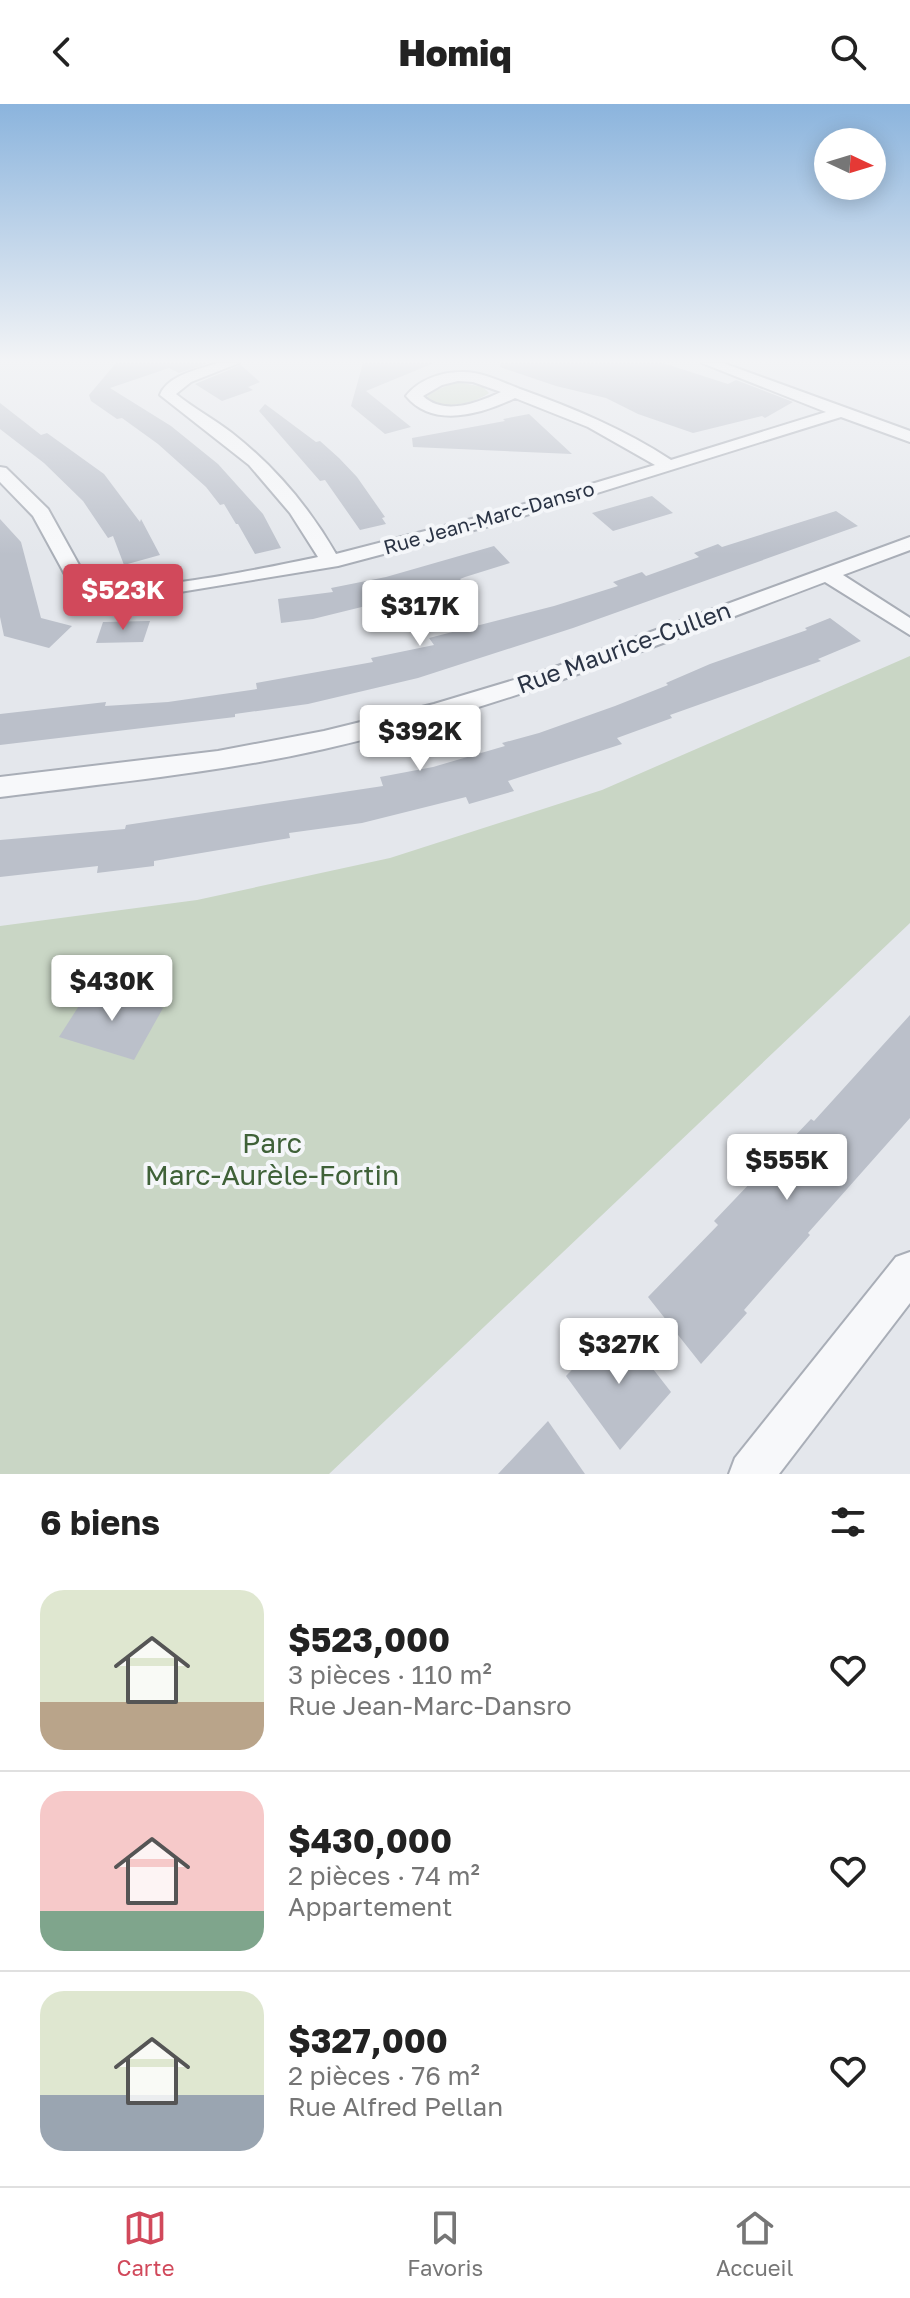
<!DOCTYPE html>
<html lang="fr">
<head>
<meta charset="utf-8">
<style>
  :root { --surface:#fff; --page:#f6f6f6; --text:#222; --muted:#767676; --line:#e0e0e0; --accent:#d1495b }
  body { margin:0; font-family:"Golos Text",sans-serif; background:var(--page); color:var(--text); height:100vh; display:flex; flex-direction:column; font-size:30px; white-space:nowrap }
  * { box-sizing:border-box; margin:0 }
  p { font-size:26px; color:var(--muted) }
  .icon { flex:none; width:44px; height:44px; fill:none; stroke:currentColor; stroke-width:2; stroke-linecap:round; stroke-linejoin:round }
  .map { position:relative; height:1370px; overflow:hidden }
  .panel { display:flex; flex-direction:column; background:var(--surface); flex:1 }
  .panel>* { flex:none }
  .needle { width:52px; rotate:94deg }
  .fabs { position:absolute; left:814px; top:24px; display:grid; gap:16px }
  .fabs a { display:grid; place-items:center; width:72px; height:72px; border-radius:50%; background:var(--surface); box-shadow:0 4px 20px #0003; font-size:40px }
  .price { position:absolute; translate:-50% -68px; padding:0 18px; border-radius:8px; background:#fff; color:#222; font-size:26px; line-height:52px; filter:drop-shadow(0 2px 4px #0008) }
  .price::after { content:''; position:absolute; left:50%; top:48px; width:24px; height:18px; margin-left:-12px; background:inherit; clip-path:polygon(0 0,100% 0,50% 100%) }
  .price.selected { background:var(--accent); color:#fff }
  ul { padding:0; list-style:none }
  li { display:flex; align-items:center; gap:24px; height:200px; padding:0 40px }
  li+li { border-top:2px solid var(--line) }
  li span { display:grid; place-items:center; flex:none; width:224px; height:160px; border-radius:24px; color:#555 }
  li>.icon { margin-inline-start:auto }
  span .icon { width:96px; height:96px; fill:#fffc; stroke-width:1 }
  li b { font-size:34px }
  h2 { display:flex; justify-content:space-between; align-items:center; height:96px; padding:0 40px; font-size:34px }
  header { display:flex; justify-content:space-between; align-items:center; height:104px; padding:0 40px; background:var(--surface); font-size:36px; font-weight:800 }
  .tabs { display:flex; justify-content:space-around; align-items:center; height:112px; border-top:2px solid var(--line); background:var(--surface); font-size:22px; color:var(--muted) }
  .tabs a { display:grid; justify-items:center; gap:4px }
  .tabs .selected { color:var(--accent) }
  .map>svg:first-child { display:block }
</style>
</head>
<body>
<header><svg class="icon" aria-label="back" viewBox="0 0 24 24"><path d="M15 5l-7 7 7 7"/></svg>Homiq<svg class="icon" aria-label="search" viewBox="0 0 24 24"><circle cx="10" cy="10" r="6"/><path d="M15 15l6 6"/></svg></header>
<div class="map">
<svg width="910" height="1370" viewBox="0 0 910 1370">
  <rect width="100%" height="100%" fill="#e4e7ec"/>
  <g fill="#c9d6c5">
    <path d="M457,278L483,283L489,289C473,300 442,307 426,294L431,288Z"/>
    <polygon points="910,552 910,819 329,1370 0,1370 0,822 197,796 390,754 602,686"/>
  </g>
  <g fill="#bbc0ca">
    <polygon points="116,259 208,259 179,269 169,264 110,284 171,322 218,360 263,410 281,444 255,450 238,420 236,420 224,400 220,401 206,383 158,340 122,314 117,315 91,297 89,291"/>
    <polygon points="363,259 434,259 366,287 411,323 385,330 351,302"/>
    <polygon points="501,259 663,259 728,280 736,276 793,298 765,314 762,312 693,329 638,310 606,294 556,282 500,263"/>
    <polygon points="241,261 260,278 248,283 253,286 222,297 195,280"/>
    <polygon points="0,299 41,331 47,329 104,370 140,418 141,415 160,451 124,461 113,432 108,434 83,397 44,359 0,325"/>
    <polygon points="265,300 316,338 320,337 339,354 357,373 385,413 382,414 386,420 360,426 325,376 320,377 259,307"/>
    <polygon points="529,310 572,350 413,343 412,334 505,317 503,315"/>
    <polygon points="652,392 673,409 613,427 592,409"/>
    <polygon points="836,407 858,422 573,524 418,574 308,600 235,610 235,613 0,641 0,610 106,598 105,602 168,598 257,585 256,579 373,558 371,554 434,541 429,534 554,502 618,482 613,478 642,468 646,472 699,453 694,449 718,440 722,443"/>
    <polygon points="0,415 21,438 41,514 72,522 49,544 4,532 0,513"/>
    <polygon points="494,442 510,459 465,473 460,475 462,477 381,495 382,498 313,515 281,519 278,495 333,488 331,484 386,473"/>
    <polygon points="830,514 861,537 818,555 821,557 670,611 672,614 617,634 622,640 508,677 514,687 469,700 466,693 362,719 289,729 290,734 154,757 154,762 97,769 98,762 0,773 0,736 125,725 126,721 383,682 380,673 433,663 505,642 502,639 539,629 615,602 668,581 666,579 710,560 807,526 805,524"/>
    <polygon points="150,517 143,538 96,539 103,518"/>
    <polygon points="91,883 163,904 134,956 59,933"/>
    <polygon points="910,911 910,1014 808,1129 810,1131 744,1206 747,1209 701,1260 648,1193 718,1121 714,1117 811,1015 814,1017"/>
    <polygon points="617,1219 671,1288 620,1346 566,1272"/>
    <polygon points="548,1317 585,1370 498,1370"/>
  </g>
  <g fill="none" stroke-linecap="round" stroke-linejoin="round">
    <g stroke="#a9aeb7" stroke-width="4">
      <g id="minor">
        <path d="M218,259H239L191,278L176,290C193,304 214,315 232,329C274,362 309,403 336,450L491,410L655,361L588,323L515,294C482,310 433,325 406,292C418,276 441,268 461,268C481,267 502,278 520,285C573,304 624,325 671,356L826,308L702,259H723L910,327V338L841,313L504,418L338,462L125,497L101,496L74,487L33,412L0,378V363L6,364L48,405L89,479C123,495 275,462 318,453L290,409L249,361L160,291C167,271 200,265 218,259ZM458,277L473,278L501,288C477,299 444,312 423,292L442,281Z"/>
        <path d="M910,433V446L843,471L910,514V531L825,478C660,540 497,606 324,645C218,669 108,679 0,693V673L218,647L324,627L434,600L547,566Z"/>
        <polygon points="910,1148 910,1199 779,1370 729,1370 735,1354 896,1153"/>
      </g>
    </g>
    <use href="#minor" fill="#f7f8fa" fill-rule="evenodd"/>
  </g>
  <linearGradient id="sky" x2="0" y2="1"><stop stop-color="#8bb4dd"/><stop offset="0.57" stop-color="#f3f4f6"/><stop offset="1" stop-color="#f3f4f6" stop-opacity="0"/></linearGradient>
  <rect width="910" height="451" fill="url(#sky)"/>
  <g text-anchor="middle" stroke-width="8" stroke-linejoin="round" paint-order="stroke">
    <g font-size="20" fill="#2b3445" stroke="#f4f6f9">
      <text transform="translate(489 414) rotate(-16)" y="7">Rue Jean-Marc-Dansro</text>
    </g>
    <g font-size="24" fill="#2b3445" stroke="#f4f6f9">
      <text transform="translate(624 544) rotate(-20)" y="8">Rue Maurice-Cullen</text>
    </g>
    <g font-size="28" fill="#3f6138" stroke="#f4f6f9">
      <text x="272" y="1049">Parc<tspan x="272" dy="32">Marc-Aurèle-Fortin</tspan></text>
    </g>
  </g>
</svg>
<div class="fabs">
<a><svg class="needle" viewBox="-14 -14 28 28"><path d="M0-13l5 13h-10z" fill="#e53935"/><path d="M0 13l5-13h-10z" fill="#767676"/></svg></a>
</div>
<b class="price selected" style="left:123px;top:528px">$523K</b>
<b class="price" style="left:420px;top:544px">$317K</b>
<b class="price" style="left:420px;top:669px">$392K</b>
<b class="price" style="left:112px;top:919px">$430K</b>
<b class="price" style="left:787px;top:1098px">$555K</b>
<b class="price" style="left:619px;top:1282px">$327K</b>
</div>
<section class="panel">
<h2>6 biens<svg class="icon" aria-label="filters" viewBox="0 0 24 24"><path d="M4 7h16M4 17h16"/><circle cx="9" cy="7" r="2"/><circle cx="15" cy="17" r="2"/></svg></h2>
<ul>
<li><span style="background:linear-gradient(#dfe7d0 70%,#b9a48a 0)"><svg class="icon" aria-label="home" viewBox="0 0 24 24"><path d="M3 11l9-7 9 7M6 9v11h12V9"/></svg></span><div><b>$523,000</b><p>3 pièces · 110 m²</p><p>Rue Jean-Marc-Dansro</p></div><svg class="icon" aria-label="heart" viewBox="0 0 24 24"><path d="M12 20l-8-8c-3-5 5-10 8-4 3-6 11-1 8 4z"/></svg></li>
<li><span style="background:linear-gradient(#f6c9c9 75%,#7fa58c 0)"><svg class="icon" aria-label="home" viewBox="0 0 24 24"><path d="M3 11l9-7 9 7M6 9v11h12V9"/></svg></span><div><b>$430,000</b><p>2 pièces · 74 m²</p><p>Appartement</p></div><svg class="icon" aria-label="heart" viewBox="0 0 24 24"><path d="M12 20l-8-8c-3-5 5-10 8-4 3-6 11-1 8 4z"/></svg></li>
<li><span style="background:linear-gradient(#dfe7d0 65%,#9aa5b1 0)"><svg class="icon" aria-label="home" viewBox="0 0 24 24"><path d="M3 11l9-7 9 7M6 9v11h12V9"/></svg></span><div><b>$327,000</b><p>2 pièces · 76 m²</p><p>Rue Alfred Pellan</p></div><svg class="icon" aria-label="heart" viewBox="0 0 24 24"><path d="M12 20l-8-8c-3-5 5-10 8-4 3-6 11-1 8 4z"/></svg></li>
</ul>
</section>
<nav class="tabs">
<a class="selected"><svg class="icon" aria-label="map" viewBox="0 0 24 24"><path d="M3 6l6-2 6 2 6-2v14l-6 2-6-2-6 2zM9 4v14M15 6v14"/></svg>Carte</a>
<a><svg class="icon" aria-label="saved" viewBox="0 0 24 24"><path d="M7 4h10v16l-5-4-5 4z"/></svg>Favoris</a>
<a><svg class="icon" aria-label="home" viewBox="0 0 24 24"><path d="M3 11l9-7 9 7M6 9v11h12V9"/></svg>Accueil</a>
</nav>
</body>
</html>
